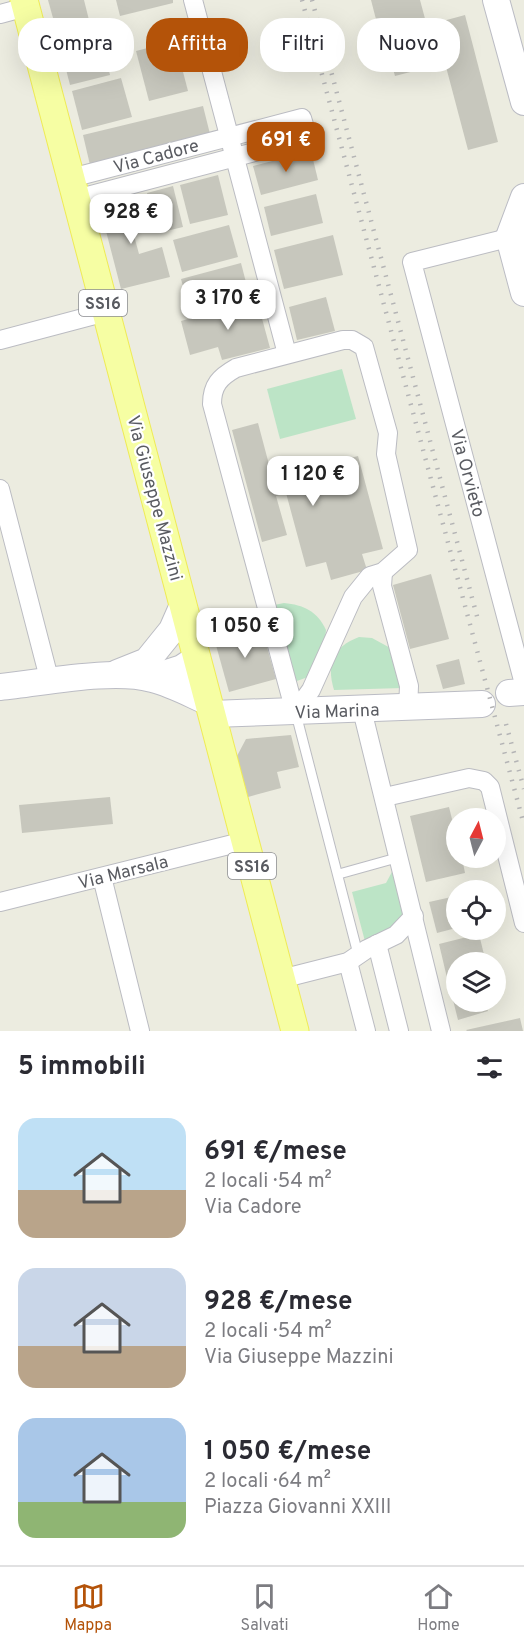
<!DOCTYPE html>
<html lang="it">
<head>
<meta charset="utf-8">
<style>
  :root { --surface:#fff; --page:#f7f7f7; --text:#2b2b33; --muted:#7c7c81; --line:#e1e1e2; --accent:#b45309 }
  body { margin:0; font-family:Overpass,sans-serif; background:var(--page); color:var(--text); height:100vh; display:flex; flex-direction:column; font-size:22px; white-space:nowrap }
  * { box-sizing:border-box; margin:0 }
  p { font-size:20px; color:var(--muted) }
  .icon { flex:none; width:33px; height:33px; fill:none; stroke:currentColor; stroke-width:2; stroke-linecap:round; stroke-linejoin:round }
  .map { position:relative; height:1031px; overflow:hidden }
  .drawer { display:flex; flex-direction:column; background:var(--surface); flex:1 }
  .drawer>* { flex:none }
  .guide { position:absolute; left:18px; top:18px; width:489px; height:54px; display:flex; gap:12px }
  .needle { width:39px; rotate:7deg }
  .tools { position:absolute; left:446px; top:808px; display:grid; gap:12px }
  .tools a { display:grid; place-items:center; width:60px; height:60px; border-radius:50%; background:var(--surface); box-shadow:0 6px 24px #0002; font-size:30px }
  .price { position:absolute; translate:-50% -51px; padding:0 14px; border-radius:12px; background:#fff; color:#222; font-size:20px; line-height:39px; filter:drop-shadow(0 2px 3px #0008) }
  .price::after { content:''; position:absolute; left:50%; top:36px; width:18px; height:14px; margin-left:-9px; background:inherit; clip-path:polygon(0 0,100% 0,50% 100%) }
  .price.selected { background:var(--accent); color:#fff }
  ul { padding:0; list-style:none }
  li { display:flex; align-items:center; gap:18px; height:150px; padding:0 18px }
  li span { display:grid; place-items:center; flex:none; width:168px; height:120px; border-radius:18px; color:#555 }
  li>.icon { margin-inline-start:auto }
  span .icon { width:72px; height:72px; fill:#fffc; stroke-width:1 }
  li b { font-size:26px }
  h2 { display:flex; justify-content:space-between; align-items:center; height:72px; padding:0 18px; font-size:26px }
  .tag { padding:0 21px; border-radius:24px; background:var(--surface); box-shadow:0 6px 24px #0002; font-size:21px; line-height:54px }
  .tag.selected { background:var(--accent); color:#fff }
  .dock { display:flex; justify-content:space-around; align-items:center; height:84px; border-top:2px solid var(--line); background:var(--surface); font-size:16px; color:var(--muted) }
  .dock a { display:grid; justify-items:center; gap:3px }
  .dock .selected { color:var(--accent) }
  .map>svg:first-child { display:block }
</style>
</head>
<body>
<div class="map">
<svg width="524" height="1031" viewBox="0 0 524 1031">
  <rect width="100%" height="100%" fill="#ecece0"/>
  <g fill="#bce4c6">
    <polygon points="342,369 356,419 280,439 267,389"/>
    <path d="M284,603C304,605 317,611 326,630L325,640L308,677L294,682L274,605Z"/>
    <path d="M359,637L372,638L394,650L403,688L334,690C326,663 333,647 359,637Z"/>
    <polygon points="393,870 408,925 367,949 352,892 386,883"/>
  </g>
  <g fill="#c7c7bd">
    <polygon points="48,0 84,0 91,28 58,36"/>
    <polygon points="116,0 173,0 173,3 120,16"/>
    <polygon points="371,0 420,0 431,41 436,39 432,24 465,15 498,142 468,150 445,63 395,76 389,55 399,53 391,23 378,27"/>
    <polygon points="99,32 110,75 70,85 59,42"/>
    <polygon points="175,41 188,91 149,101 136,51"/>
    <polygon points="121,78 132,117 82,130 72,91"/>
    <polygon points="203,106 210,134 90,165 83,135"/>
    <polygon points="311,151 318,180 261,195 253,166"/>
    <polygon points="218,175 228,215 190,224 180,185"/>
    <polygon points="173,186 183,227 158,233 147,193"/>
    <polygon points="316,194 323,223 271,236 264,207"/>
    <polygon points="135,195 144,229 133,232 139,254 162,247 170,277 121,289 99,204"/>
    <polygon points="229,225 238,257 182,272 173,240"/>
    <polygon points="333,235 343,275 284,289 274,250"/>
    <polygon points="241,263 248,290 188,305 181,279"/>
    <polygon points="326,297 335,331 297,340 289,307"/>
    <polygon points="257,300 270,348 222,360 218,347 190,355 181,321"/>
    <polygon points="258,423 271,472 277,471 279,477 358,456 383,549 362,554 367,570 331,580 326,562 306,567 286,493 276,496 287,535 262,542 232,430"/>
    <polygon points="431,574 449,639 410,649 393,585"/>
    <polygon points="261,626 276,679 229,692 214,638"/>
    <polygon points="459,659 465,684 443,689 436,665"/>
    <polygon points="291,735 299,767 277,772 281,788 248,797 237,756 246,739"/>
    <polygon points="110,797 113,824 22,833 19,805"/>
    <polygon points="449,807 456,835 456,858 462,858 465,873 426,882 410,816"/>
    <polygon points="456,896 456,928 437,933 429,902"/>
    <polygon points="479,934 486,963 456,963 456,981 448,982 439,944"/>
    <polygon points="456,991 456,1002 485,1002 488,1011 458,1020 451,992"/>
    <polygon points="520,1018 523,1031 467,1031 466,1030"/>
  </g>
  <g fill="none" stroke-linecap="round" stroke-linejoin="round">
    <g stroke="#bbbcc2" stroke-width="11">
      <g id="lane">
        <polyline points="296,714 358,954"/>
        <polyline points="339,874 400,857"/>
      </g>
    </g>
    <g stroke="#bbbcc2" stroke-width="20">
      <g id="street">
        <polyline points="193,0 287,354"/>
        <polyline points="0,14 26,7"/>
        <polyline points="71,178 302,118 308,138 76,199"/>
        <polyline points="524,234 412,262 524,684"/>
        <polyline points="0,340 106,312"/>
        <path d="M343,340H352L364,347L388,433L386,454L408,550L383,572L370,576L353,597L311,690L295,712L212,404C212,385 220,377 236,368Z"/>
        <polyline points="0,489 50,682"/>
        <polyline points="383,572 382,586 409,686 408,709"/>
        <polyline points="362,710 441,1031"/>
        <polyline points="385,797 469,778 484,781 490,787 524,923"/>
        <polyline points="102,877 140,1031"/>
        <polyline points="0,902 245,841"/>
        <polyline points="377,944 399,1031"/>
        <polyline points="348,962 366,1031"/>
        <polyline points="281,979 348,962 367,949 396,935 414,916"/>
      </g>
    </g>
    <g stroke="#bbbcc4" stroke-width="28">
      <g id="secondary">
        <polyline points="496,0 524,102"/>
        <polyline points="524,197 509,237 524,293"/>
        <polyline points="117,673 147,661 172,630 183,605"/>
        <polyline points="151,678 182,668 197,658"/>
        <path d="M0,687C43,683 112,668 152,679C172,684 190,694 208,702"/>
        <polyline points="509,693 524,692"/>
        <polyline points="212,714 482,704"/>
      </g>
    </g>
    <g stroke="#efeb56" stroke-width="29">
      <polyline id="primary" points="24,0 295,1031"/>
    </g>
    <use href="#lane" stroke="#fff" stroke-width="9"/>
    <use href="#street" stroke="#fff" stroke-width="18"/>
    <use href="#secondary" stroke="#fff" stroke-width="26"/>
    <use href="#primary" stroke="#f6fea3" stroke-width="27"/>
    <g stroke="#b4b4b5" stroke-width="4.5" stroke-dasharray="1.5 8" stroke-linecap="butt">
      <polyline points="302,0 524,825"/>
      <polyline points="312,0 478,620"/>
      <polyline points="506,724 524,789"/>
    </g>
  </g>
  <g text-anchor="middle" stroke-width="4.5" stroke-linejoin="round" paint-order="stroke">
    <g fill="#fff" stroke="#8b8c90" stroke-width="1.5">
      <rect x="79" y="290" width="48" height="26" rx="4.5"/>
      <rect x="228" y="853" width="48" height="26" rx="4.5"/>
    </g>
    <g font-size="16" font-weight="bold" fill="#595b61">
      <text x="103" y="309">SS16</text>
      <text x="252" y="872">SS16</text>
    </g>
    <g font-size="18" fill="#595b61" stroke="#fff">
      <text transform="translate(156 156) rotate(-15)" y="6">Via Cadore</text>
      <text transform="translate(468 473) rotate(75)" y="6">Via Orvieto</text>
      <text transform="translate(155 498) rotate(75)" y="6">Via Giuseppe Mazzini</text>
      <text transform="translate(337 711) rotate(-2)" y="6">Via Marina</text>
      <text transform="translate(123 872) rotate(-14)" y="6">Via Marsala</text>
    </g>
  </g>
</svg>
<div class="tools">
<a><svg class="needle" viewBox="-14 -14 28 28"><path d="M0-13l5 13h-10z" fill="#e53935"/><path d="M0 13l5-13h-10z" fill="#7c7c81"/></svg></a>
<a><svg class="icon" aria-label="locate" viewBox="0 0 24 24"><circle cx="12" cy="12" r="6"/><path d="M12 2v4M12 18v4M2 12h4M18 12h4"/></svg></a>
<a><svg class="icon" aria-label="layers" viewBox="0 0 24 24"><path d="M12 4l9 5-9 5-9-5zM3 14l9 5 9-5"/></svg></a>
</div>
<b class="price selected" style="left:286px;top:173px">691 €</b>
<b class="price" style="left:131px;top:245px">928 €</b>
<b class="price" style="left:228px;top:331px">3 170 €</b>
<b class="price" style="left:313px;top:507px">1 120 €</b>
<b class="price" style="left:245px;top:659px">1 050 €</b>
<div class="guide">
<a class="tag">Compra</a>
<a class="tag selected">Affitta</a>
<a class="tag">Filtri</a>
<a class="tag">Nuovo</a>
</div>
</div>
<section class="drawer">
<h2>5 immobili<svg class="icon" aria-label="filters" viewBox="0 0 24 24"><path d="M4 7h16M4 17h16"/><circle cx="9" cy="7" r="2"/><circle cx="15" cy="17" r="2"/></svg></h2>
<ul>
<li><span style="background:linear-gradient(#bfe0f5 60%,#b9a48a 0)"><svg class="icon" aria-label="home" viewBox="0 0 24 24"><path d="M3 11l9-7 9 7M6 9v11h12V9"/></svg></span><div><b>691 €/mese</b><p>2 locali · 54 m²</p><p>Via Cadore</p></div></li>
<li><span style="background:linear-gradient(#c9d6e8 65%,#b9a48a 0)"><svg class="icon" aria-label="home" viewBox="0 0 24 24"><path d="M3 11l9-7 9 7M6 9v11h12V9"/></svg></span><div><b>928 €/mese</b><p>2 locali · 54 m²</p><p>Via Giuseppe Mazzini</p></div></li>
<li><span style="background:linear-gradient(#a9c7e8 70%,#8fb573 0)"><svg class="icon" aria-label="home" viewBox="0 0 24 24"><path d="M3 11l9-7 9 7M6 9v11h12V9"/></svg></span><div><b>1 050 €/mese</b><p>2 locali · 64 m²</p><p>Piazza Giovanni XXIII</p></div></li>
</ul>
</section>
<nav class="dock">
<a class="selected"><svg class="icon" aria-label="map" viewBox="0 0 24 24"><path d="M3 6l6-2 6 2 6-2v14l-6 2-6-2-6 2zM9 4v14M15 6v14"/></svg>Mappa</a>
<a><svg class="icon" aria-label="saved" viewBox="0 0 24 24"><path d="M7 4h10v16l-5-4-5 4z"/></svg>Salvati</a>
<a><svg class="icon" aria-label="home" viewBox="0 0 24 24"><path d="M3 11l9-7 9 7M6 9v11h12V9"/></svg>Home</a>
</nav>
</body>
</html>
